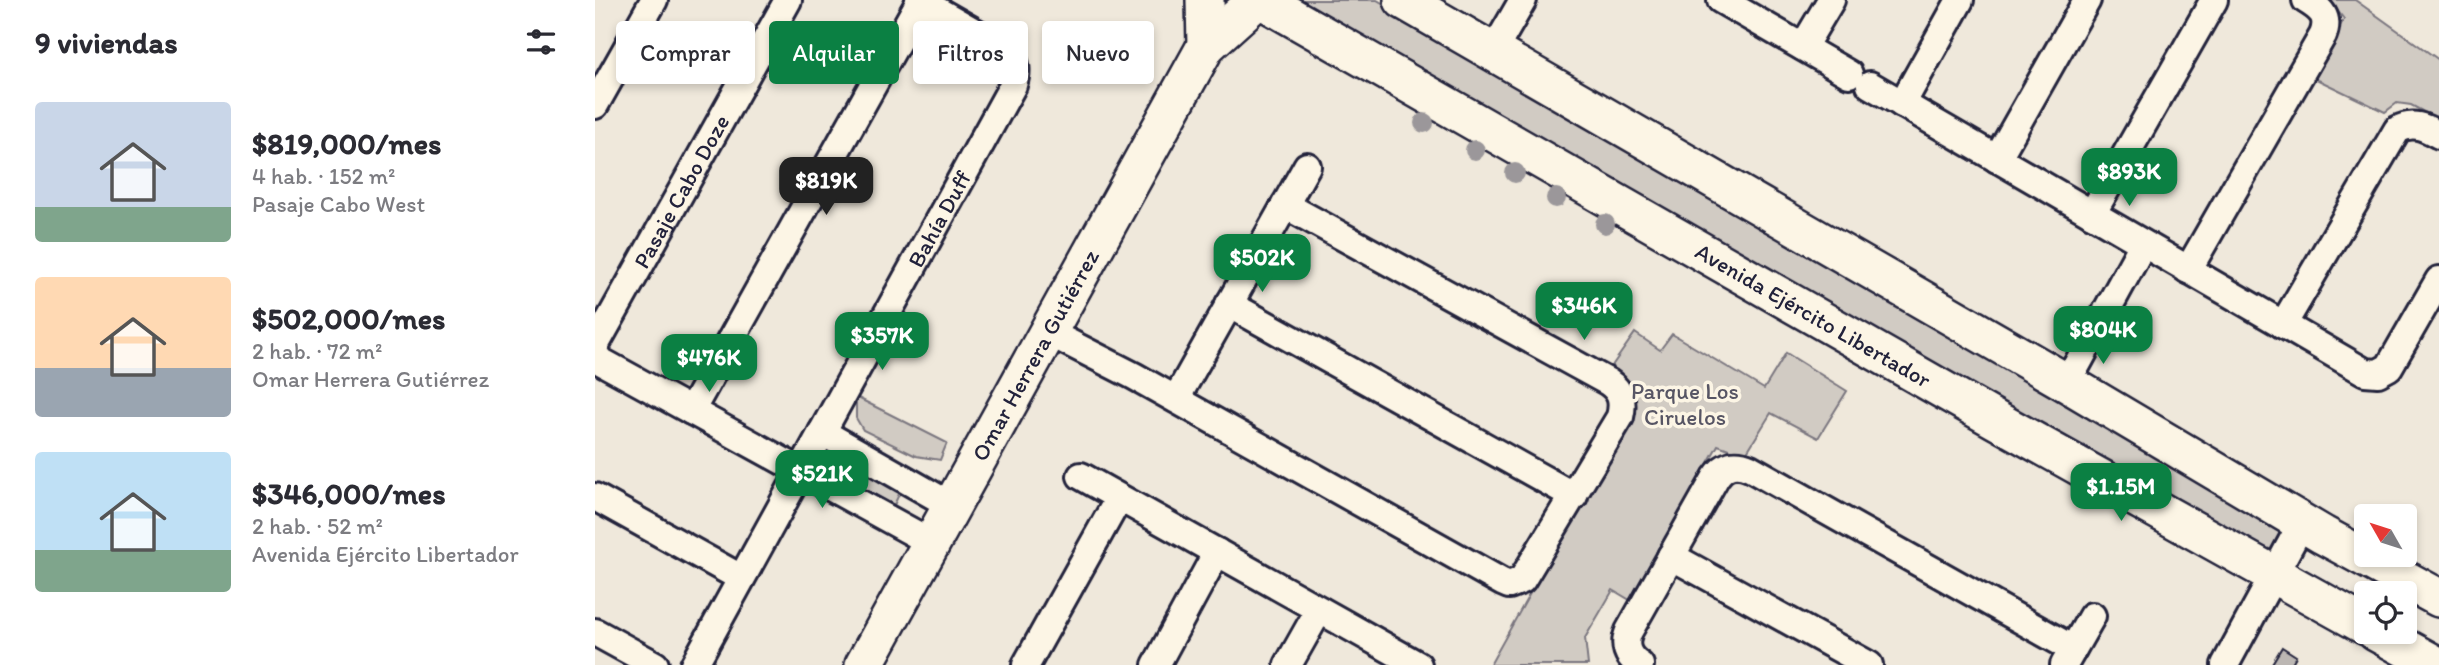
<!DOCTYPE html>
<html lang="es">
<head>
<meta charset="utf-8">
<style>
  :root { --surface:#fff; --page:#f7f7f7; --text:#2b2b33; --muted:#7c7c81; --accent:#0b8043 }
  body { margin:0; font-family:Itim,sans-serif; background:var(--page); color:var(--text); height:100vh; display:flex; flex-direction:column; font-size:26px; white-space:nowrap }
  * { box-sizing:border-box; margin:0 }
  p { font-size:23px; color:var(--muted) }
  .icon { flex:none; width:38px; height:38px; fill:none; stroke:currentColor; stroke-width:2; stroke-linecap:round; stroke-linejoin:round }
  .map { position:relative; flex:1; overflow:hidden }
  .panel { display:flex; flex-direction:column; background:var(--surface); width:595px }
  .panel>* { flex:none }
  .hud { position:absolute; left:21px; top:21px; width:665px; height:63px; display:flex; gap:14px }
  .needle { width:46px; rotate:309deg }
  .tools { position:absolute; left:1759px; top:504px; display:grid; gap:14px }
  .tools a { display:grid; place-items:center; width:63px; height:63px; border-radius:7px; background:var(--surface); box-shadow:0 4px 10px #0003; font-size:35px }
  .price { position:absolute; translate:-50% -60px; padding:0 16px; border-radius:14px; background:var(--accent); color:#fff; font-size:23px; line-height:46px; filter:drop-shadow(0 2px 4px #0008) }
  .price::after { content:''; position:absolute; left:50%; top:42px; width:21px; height:16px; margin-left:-10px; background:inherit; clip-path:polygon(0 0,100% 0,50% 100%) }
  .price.on { background:#222; color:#fff }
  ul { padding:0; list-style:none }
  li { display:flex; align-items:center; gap:21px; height:175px; padding:0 35px }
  li span { display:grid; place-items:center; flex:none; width:196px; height:140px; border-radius:7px; color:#555 }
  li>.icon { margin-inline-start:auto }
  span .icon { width:84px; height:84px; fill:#fffc; stroke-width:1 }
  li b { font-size:30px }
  h2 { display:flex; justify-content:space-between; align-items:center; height:84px; padding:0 35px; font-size:30px }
  .pill { padding:0 24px; border-radius:7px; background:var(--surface); box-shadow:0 4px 10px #0003; font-size:24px; line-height:63px }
  .pill.on { background:var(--accent); color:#fff }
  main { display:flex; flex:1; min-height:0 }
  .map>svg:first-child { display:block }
</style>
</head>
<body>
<main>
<section class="panel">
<h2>9 viviendas<svg class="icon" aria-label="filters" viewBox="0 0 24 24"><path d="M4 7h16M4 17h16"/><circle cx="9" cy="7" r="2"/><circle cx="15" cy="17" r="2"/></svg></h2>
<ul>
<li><span style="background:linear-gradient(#c9d6e8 75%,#7fa58c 0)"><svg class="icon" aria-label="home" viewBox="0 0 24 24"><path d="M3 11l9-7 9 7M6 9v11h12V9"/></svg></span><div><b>$819,000/mes</b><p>4 hab. · 152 m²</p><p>Pasaje Cabo West</p></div></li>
<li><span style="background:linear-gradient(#ffd9b3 65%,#9aa5b1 0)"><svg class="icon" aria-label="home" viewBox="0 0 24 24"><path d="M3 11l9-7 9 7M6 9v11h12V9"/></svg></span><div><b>$502,000/mes</b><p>2 hab. · 72 m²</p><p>Omar Herrera Gutiérrez</p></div></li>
<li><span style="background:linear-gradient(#bfe0f5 70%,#7fa58c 0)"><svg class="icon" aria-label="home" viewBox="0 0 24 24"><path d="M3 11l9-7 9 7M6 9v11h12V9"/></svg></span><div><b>$346,000/mes</b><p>2 hab. · 52 m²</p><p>Avenida Ejército Libertador</p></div></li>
</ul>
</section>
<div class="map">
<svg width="1844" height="665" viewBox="0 0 1844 665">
  <rect width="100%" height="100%" fill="#efe8db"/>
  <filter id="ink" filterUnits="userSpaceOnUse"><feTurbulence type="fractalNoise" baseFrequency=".0143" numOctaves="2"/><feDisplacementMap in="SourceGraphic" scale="14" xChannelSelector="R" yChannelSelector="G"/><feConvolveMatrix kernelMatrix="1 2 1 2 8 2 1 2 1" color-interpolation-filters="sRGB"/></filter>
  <g filter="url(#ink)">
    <g fill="#d1cbc3" stroke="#7a767f" stroke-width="2">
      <polygon points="698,0 782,0 1687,528 1688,540 1677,552 1661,555"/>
      <polygon points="1734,0 1760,0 1844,60 1844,120 1816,105 1802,103 1790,112 1717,77 1749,19"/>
      <path d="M1040,333L1065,350L1077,334L1169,389L1191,353L1252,391L1223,438L1176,413L1150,455L1123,445L1035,600L1018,590L990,638L993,665H895L1036,412C1040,386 1038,381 1014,370Z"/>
      <polygon points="261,397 352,443 345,460 321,456 268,430 261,418"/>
      <polygon points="243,451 306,490 299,505 233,469"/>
    </g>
    <polygon fill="#bcb7b3" stroke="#22223b" stroke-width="2" points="1687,647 1701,656 1696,665 1676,665"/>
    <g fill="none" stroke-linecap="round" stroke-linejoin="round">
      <g stroke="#22223b" stroke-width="32">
        <g id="street">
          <polyline points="1126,0 1254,74"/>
          <polyline points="1208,47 1236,0"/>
          <polyline points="898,52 928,0"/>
          <polyline points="1275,85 1770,372 1783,373 1794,367 1844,280"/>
          <polyline points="1307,104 1365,0"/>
          <polyline points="0,105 59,0"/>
          <polyline points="1402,159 1492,0"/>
          <polyline points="1497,214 1619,0"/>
          <path d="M1593,270L1728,35C1735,17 1726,9 1711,0"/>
          <polyline points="634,304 979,496"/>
          <path d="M1688,325L1802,130C1818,121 1829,127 1844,135"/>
          <path d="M453,332L539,376L907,582L914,585L927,580L1025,417C1029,401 1026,391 1013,382L690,205"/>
          <path id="s1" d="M0,346L193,0"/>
          <polyline points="0,358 337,543"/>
          <polyline points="1472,383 1548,244"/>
          <polyline points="581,399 712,166"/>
          <polyline points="96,411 325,1"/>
          <polyline points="227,432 357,506"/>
          <polyline points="486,476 823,665"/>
          <polyline points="0,497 146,578"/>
          <polyline points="1076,556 1274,665"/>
          <polyline points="0,632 60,665"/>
          <path id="s2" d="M99,665L418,85C422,72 422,63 413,51L324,0"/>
          <polyline points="431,665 524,498"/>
          <polyline points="561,665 622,552"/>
          <polyline points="693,665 724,610"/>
          <path d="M1045,665C1032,657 1028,645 1034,631L1121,477C1130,464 1141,462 1155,468L1478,649"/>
          <polyline points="1469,665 1497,616"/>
          <polyline points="1630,665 1707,523"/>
        </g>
      </g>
      <g stroke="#22223b" stroke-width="42">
        <g id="secondary">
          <polyline points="610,0 611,46"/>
          <path id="s3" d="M667,0L1401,420L1771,626"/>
          <polyline points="808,0 1472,383 1728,535 1844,598"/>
          <polyline points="1781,632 1841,665"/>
          <path id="s4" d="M269,665L611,46L662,0"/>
        </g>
      </g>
      <use href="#street" stroke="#fcf5e5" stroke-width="26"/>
      <use href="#secondary" stroke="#fcf5e5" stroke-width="37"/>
    </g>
    <g fill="#9b979a">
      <circle cx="829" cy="123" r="10"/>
      <circle cx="880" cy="150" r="10"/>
      <circle cx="920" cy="173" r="10"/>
      <circle cx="961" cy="198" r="10"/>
      <circle cx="1010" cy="224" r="10"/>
    </g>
  </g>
  <g text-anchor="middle" stroke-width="7" stroke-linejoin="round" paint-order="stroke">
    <g font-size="23" fill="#22223b" stroke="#fcf5e5">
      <text dy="8" stroke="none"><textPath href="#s1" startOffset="177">Pasaje Cabo Doze</textPath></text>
      <text dy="8" stroke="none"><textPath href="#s2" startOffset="509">Bahía Duff</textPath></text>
      <text dy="8" stroke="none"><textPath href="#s3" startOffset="635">Avenida Ejército Libertador</textPath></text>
      <text dy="8" stroke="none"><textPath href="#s4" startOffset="354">Omar Herrera Gutiérrez</textPath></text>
    </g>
    <g font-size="23" fill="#575564" stroke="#fcf5e5">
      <text x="1090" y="399">Parque Los<tspan x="1090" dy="26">Ciruelos</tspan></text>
    </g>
  </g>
</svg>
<div class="tools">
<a><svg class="needle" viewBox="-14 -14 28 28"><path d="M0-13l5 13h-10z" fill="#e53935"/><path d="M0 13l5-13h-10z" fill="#7c7c81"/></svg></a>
<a><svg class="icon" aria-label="locate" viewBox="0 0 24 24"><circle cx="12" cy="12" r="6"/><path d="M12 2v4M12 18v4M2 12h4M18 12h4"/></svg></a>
</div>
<b class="price" style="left:1534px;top:208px">$893K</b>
<b class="price on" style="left:231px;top:217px">$819K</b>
<b class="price" style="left:667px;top:294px">$502K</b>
<b class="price" style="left:989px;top:342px">$346K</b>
<b class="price" style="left:1508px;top:366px">$804K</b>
<b class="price" style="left:287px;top:372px">$357K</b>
<b class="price" style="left:114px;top:394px">$476K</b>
<b class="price" style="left:227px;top:510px">$521K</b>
<b class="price" style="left:1526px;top:523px">$1.15M</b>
<div class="hud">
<a class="pill">Comprar</a>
<a class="pill on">Alquilar</a>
<a class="pill">Filtros</a>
<a class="pill">Nuevo</a>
</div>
</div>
</main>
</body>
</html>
